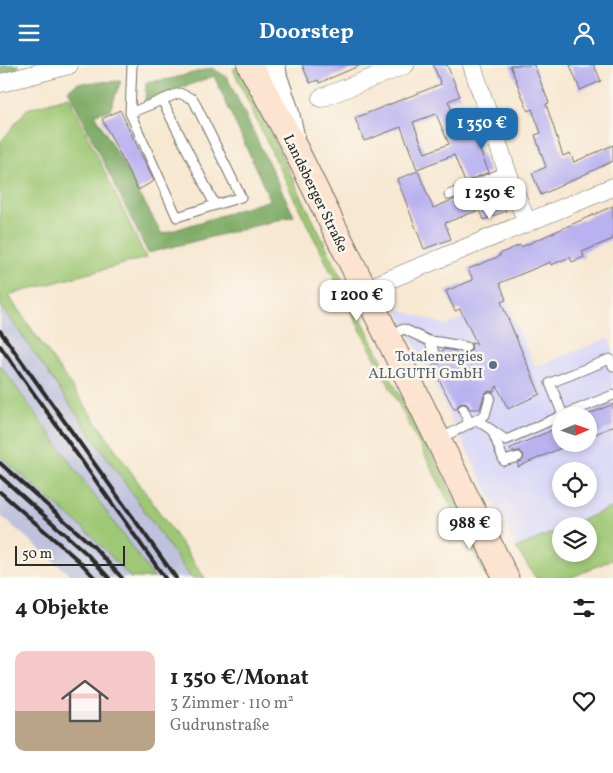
<!DOCTYPE html>
<html lang="de">
<head>
<meta charset="utf-8">
<style>
  :root { --surface:#fff; --page:#f2f2f2; --text:#222; --muted:#767676; --line:#e0e0e0; --accent:#1f6fb2 }
  body { margin:0; font-family:Vollkorn,serif; background:var(--page); color:var(--text); height:100vh; display:flex; flex-direction:column; font-size:19px; white-space:nowrap }
  * { box-sizing:border-box; margin:0 }
  p { font-size:16px; color:var(--muted) }
  .icon { flex:none; width:28px; height:28px; fill:none; stroke:currentColor; stroke-width:2; stroke-linecap:round; stroke-linejoin:round }
  .map { position:relative; height:513px; overflow:hidden }
  .side { display:flex; flex-direction:column; background:var(--surface); flex:1 }
  .side>* { flex:none }
  .needle { width:32px; rotate:88deg }
  .fabs { position:absolute; left:552px; top:342px; display:grid; gap:10px }
  .fabs a { display:grid; place-items:center; width:45px; height:45px; border-radius:50%; background:var(--surface); box-shadow:0 2px 8px #0003; font-size:25px }
  .scale { position:absolute; left:15px; bottom:12px; width:110px; box-sizing:border-box; padding-left:5px; border:2px solid #2b2b2b; border-top:0; font-size:14px; line-height:18px; white-space:nowrap; color:#2b2b2b; -webkit-text-stroke:4px #fbf7ec; paint-order:stroke }
  .price { position:absolute; translate:-50% -42px; padding:0 11px; border-radius:10px; background:#fff; color:#222; font-size:16px; line-height:32px; filter:drop-shadow(0 1px 2px #0008) }
  .price::after { content:''; position:absolute; left:50%; top:30px; width:15px; height:11px; margin-left:-8px; background:inherit; clip-path:polygon(0 0,100% 0,50% 100%) }
  .price.on { background:var(--accent); color:#fff }
  ul { padding:0; list-style:none }
  li { display:flex; align-items:center; gap:15px; height:125px; padding:0 15px }
  li+li { border-top:1px solid var(--line) }
  li span { display:grid; place-items:center; flex:none; width:140px; height:100px; border-radius:10px; color:#555 }
  li>.icon { margin-inline-start:auto }
  span .icon { width:60px; height:60px; fill:#fffc; stroke-width:1 }
  li b { font-size:21px }
  h2 { display:flex; justify-content:space-between; align-items:center; height:60px; padding:0 15px; font-size:21px }
  header { display:flex; justify-content:space-between; align-items:center; height:65px; padding:0 15px; background:var(--accent); color:#fff; font-size:22px; font-weight:700 }
  .map>svg:first-child { display:block }
</style>
</head>
<body>
<header><svg class="icon" aria-label="menu" viewBox="0 0 24 24"><path d="M4 6h16M4 12h16M4 18h16"/></svg>Doorstep<svg class="icon" aria-label="person" viewBox="0 0 24 24"><circle cx="12" cy="8" r="4"/><path d="M4 21q1-7 8-7t8 7"/></svg></header>
<div class="map">
<svg width="613" height="513" viewBox="0 0 613 513">
  <rect width="100%" height="100%" fill="#fbf7ec"/>
  <filter id="ink" filterUnits="userSpaceOnUse"><feTurbulence type="fractalNoise" baseFrequency=".02" numOctaves="2"/><feDisplacementMap in="SourceGraphic" scale="10" xChannelSelector="R" yChannelSelector="G"/><feConvolveMatrix kernelMatrix="1 2 1 2 8 2 1 2 1" color-interpolation-filters="sRGB"/></filter>
  <filter id="wash" filterUnits="userSpaceOnUse"><feTurbulence type="fractalNoise" baseFrequency=".0096" numOctaves="4" result="noise"/><feDisplacementMap in="SourceGraphic" scale="20" xChannelSelector="R" yChannelSelector="G"/><feGaussianBlur stdDeviation="1.12" result="paint"/><feColorMatrix in="noise" values="0 0 0 0 0 0 0 0 0 0 0 0 0 0 0 0 0 1.4 0 .05"/><feComposite in="paint" operator="in"/></filter>
  <g filter="url(#wash)">
    <rect width="100%" height="100%" fill="#f7e8d2"/>
    <path fill="#d9d7f8" fill-rule="evenodd" d="M506,235L535,302L608,273L613,284V442L567,461H561V464L516,483L397,244L446,260ZM561,351H589V379H561ZM561,406H589V434H561Z"/>
    <g fill="#c0c2dd">
      <polygon points="0,239 191,513 154,513 0,300"/>
      <polygon points="0,391 91,470 131,513 74,513 0,450"/>
    </g>
    <g fill="#9ec875" stroke="#647a50">
      <path d="M238,2L386,304L497,513H487C403,343 311,177 233,4Z"/>
      <polygon points="69,32 146,193 8,230 205,513 191,513 0,239 0,78 27,44"/>
      <polygon points="0,300 154,513 131,513 91,470 0,391"/>
      <polygon points="613,442 613,494 570,513 536,513 516,483 561,464 561,489 589,489 589,461 567,461"/>
    </g>
    <g fill="#7eac66" stroke="#546c48">
      <polygon points="3,0 19,0 19,1 14,8 2,10 0,9 0,3"/>
      <polygon points="212,3 227,12 294,151 148,188 68,25 78,18 121,16 110,45 95,49 162,169 270,135 214,11 145,36 146,17 170,14"/>
    </g>
    <g id="blocks">
      <g fill="#bab2f0" fill-rule="evenodd">
        <polygon points="302,0 361,0 319,18 318,15 310,18"/>
        <path d="M433,0H447L460,31L448,36L459,62L468,58L489,107L465,117L454,90L417,104L401,62L364,76L355,53L441,19ZM436,49L449,79L425,88L413,57Z"/>
        <polygon points="510,0 534,0 549,38 546,39 563,91 570,88 574,97 613,80 613,96 541,130 532,108 546,102 535,70 541,68 532,44 528,46"/>
        <polygon points="570,0 594,0 601,16 580,25"/>
        <polygon points="120,45 154,116 138,125 102,54"/>
        <polygon points="418,106 433,143 494,118 506,146 484,155 479,145 445,158 451,174 424,184 397,114"/>
        <polygon points="613,141 613,174 582,187 584,192 572,197 570,192 551,200 550,197 500,218 506,235 501,237 540,329 508,344 497,321 493,327 489,326 485,328 480,344 470,344 467,339 463,338 458,340 457,344 454,344 432,301 434,298 439,299 442,296 441,287 444,284 468,288 472,284 471,278 477,279 460,244 455,246 446,226 473,215 468,204 500,191 499,189 520,180 521,182"/>
        <polygon points="613,339 613,361 589,372 589,349"/>
        <polygon points="561,361 561,383 518,402 518,398 524,394 524,390 520,386 514,387 509,384"/>
      </g>
    </g>
  </g>
  <g filter="url(#ink)">
    <use href="#blocks" fill-opacity="0" stroke="#726d65" stroke-width="1"/>
    <g fill="none" stroke-linecap="round" stroke-linejoin="round">
      <g stroke="#726d65" stroke-width="11">
        <g id="service">
          <polyline points="162,35 215,140"/>
          <polyline points="130,48 179,28 193,34 241,132 177,152 130,48 132,0"/>
          <polyline points="449,130 507,106"/>
          <polyline points="388,270 404,264 429,276 439,277 466,282"/>
          <polyline points="429,276 437,293"/>
          <polyline points="463,344 470,359"/>
          <polyline points="563,350 550,318 610,294 613,301"/>
          <polyline points="561,351 613,330"/>
          <polyline points="477,355 506,375 561,351"/>
          <polyline points="492,365 504,396 518,392"/>
          <polyline points="440,374 485,350 490,332"/>
        </g>
      </g>
      <g stroke="#726d65" stroke-width="19">
        <g id="minor">
          <polyline points="472,0 507,106 527,158"/>
          <polyline points="1,18 69,0"/>
          <polyline points="321,33 405,0"/>
          <polyline points="364,225 613,122"/>
        </g>
      </g>
      <g stroke="#726d65" stroke-width="24">
        <polyline id="tertiary" points="274,0 276,12 287,44 293,70"/>
      </g>
      <g stroke="#726d65" stroke-width="27">
        <polyline id="secondary" points="250,0 295,83 506,513"/>
      </g>
      <use href="#service" stroke="#fff" stroke-width="9"/>
      <use href="#minor" stroke="#fff" stroke-width="18"/>
      <use href="#tertiary" stroke="#fff" stroke-width="22"/>
      <use href="#secondary" stroke="#fde4d1" stroke-width="25"/>
      <g stroke="#2b2b2b" stroke-width="4">
        <polyline points="0,266 176,513"/>
        <polyline points="0,281 165,513"/>
        <polyline points="0,398 94,482 122,513"/>
        <polyline points="0,411 87,489 109,513"/>
        <polyline points="0,427 79,496 95,513"/>
      </g>
    </g>
  </g>
  <circle fill="#5c6f8a" stroke="#fbf7ec" stroke-width="2" cx="493" cy="300" r="5"/>
  <g text-anchor="middle" stroke-width="5" stroke-linejoin="round" paint-order="stroke">
    <g font-size="15" fill="#2b2b2b" stroke="#fbf7ec">
      <text transform="translate(316 128) rotate(64)" y="5">Landsberger Straße</text>
    </g>
    <g font-size="15" fill="#4e5e75" stroke="#fbf7ec" text-anchor="end">
      <text x="483" y="296">Totalenergies<tspan x="483" dy="17">ALLGUTH GmbH</tspan></text>
    </g>
  </g>
</svg>
<div class="fabs">
<a><svg class="needle" viewBox="-14 -14 28 28"><path d="M0-13l5 13h-10z" fill="#e53935"/><path d="M0 13l5-13h-10z" fill="#767676"/></svg></a>
<a><svg class="icon" aria-label="locate" viewBox="0 0 24 24"><circle cx="12" cy="12" r="6"/><path d="M12 2v4M12 18v4M2 12h4M18 12h4"/></svg></a>
<a><svg class="icon" aria-label="layers" viewBox="0 0 24 24"><path d="M12 4l9 5-9 5-9-5zM3 14l9 5 9-5"/></svg></a>
</div>
<div class="scale">50 m</div>
<b class="price on" style="left:482px;top:85px">1 350 €</b>
<b class="price" style="left:490px;top:155px">1 250 €</b>
<b class="price" style="left:357px;top:257px">1 200 €</b>
<b class="price" style="left:470px;top:485px">988 €</b>
</div>
<section class="side">
<h2>4 Objekte<svg class="icon" aria-label="filters" viewBox="0 0 24 24"><path d="M4 7h16M4 17h16"/><circle cx="9" cy="7" r="2"/><circle cx="15" cy="17" r="2"/></svg></h2>
<ul>
<li><span style="background:linear-gradient(#f6c9c9 60%,#b9a48a 0)"><svg class="icon" aria-label="home" viewBox="0 0 24 24"><path d="M3 11l9-7 9 7M6 9v11h12V9"/></svg></span><div><b>1 350 €/Monat</b><p>3 Zimmer · 110 m²</p><p>Gudrunstraße</p></div><svg class="icon" aria-label="heart" viewBox="0 0 24 24"><path d="M12 20l-8-8c-3-5 5-10 8-4 3-6 11-1 8 4z"/></svg></li>
</ul>
</section>
</body>
</html>
